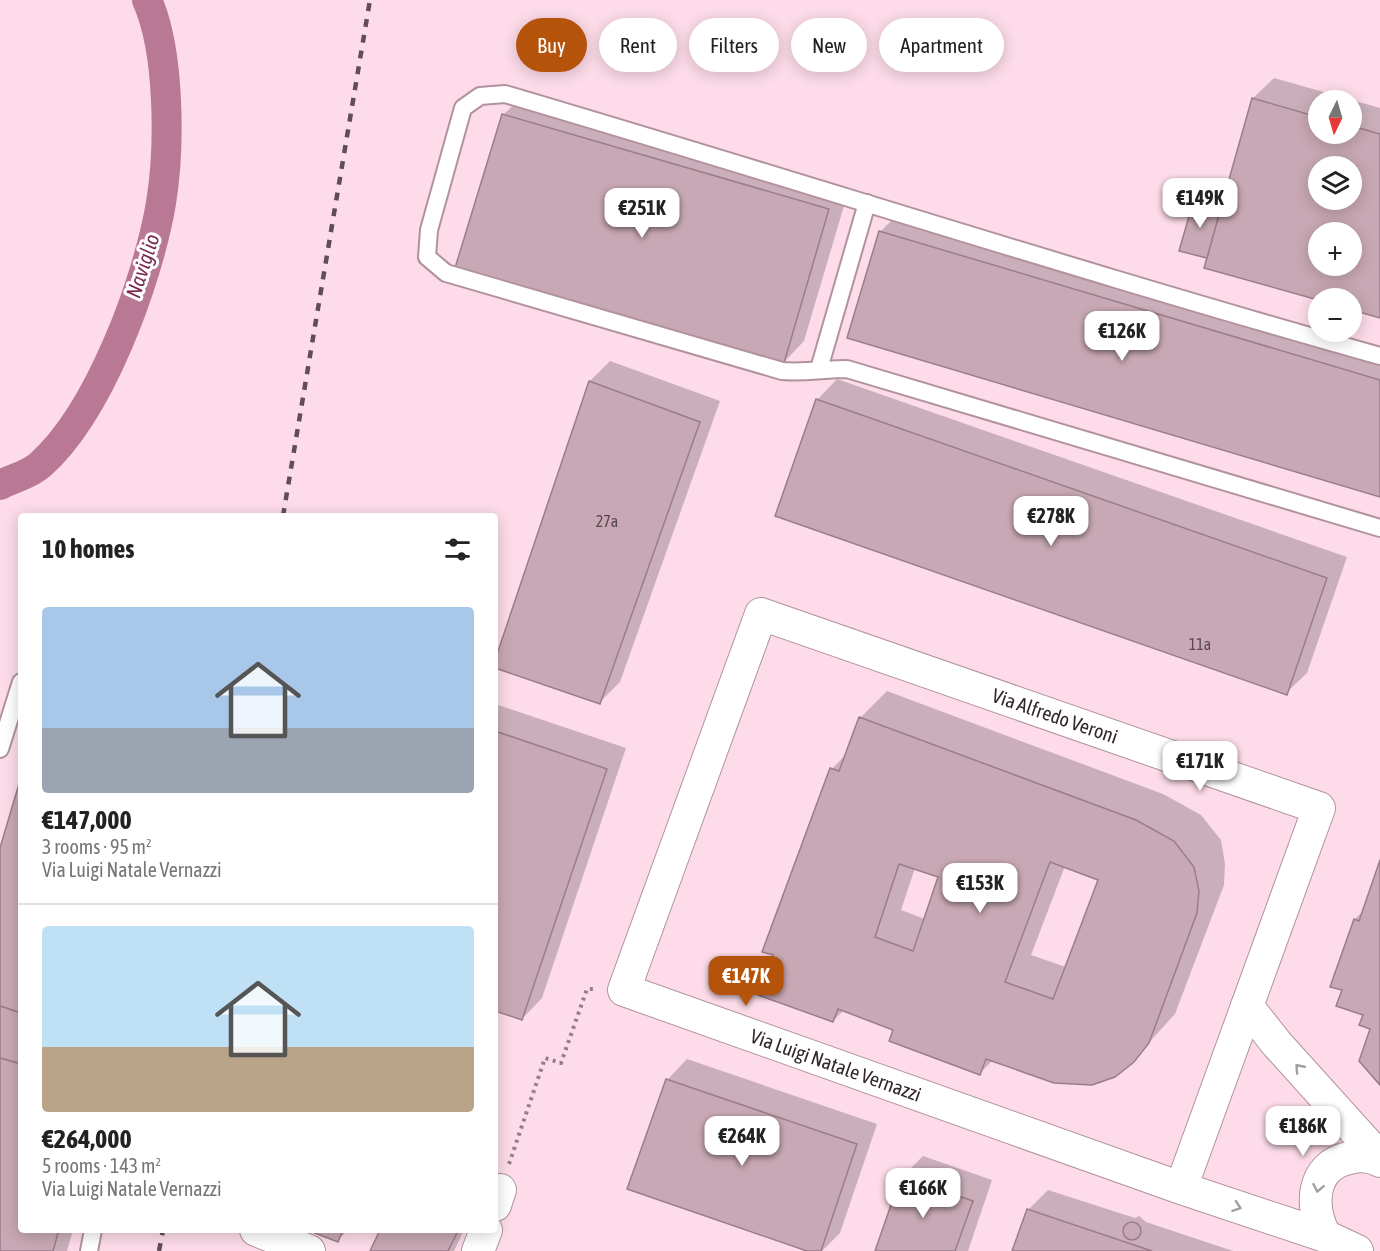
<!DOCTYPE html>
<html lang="en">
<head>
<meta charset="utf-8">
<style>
  :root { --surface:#fff; --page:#f6f6f6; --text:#222; --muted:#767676; --line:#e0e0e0; --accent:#b45309 }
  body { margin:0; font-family:"Asap Condensed",sans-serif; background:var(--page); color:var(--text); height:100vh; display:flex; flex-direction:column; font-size:22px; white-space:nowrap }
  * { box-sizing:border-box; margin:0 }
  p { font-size:20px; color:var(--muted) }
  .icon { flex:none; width:33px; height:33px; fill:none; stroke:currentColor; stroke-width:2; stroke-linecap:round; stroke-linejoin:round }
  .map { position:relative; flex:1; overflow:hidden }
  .sheet { position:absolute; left:18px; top:513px; width:480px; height:720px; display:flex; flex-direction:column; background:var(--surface); border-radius:6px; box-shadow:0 3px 15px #0003 }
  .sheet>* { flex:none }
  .guide { position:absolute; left:516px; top:18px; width:570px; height:54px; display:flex; gap:12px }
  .needle { width:39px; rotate:185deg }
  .fabs { position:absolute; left:1308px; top:90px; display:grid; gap:12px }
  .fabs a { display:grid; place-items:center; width:54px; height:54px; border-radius:50%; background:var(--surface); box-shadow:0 3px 15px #0003; font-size:30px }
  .price { position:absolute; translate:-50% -51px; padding:0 14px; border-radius:12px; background:#fff; color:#222; font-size:20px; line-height:39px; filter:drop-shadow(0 2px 3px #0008) }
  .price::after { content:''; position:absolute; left:50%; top:36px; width:18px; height:14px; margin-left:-9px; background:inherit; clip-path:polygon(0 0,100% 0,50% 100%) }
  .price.active { background:var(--accent); color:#fff }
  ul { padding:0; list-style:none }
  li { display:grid; align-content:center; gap:12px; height:318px; padding:0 24px }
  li+li { border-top:2px solid var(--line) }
  li span { display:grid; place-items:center; height:186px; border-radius:6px; color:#555 }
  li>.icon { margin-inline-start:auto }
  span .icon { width:108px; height:108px; fill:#fffc; stroke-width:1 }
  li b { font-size:26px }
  h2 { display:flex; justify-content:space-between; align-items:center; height:72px; padding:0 24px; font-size:26px }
  .chip { padding:0 21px; border-radius:27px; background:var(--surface); box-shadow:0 3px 15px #0003; font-size:21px; line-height:54px }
  .chip.active { background:var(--accent); color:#fff }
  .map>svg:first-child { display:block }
</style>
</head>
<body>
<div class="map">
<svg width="1380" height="1251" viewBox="0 0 1380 1251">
  <rect width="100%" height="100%" fill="#fddbe9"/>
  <g fill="#0003" fill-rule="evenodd">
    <path d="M1274,78L1380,108V316L1352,308V298H1318L1209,257L1195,200L1216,179L1230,183L1253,98ZM1318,100H1352V134H1318ZM1318,166H1352V200H1318ZM1318,232H1352V266H1318Z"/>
    <polygon points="524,95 849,189 804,341 784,362 503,115"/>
    <polygon points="900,212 1380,353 1380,495 880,232"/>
    <polygon points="610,361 720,401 620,682 600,702 495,664 590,381"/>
    <polygon points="837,379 1347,557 1307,673 1286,693 817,400"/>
    <path d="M887,691L1163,794L1201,815L1221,840L1225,864L1224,885L1175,1014L1133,1060H993L980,1073L895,1029L844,1010L833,1021L775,954L832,769L847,753L860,718ZM1065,866L1100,879L1066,967L1031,955ZM915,868L940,876L925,919L901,910Z"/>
    <polygon points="495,704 626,748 542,998 522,1019 495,1010"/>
    <polygon points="21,782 21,1230 73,1230 67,1251 0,1251 0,853"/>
    <polygon points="1380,864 1380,1083 1372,1028 1365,1014 1344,989 1355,919 1364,910"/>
    <polygon points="687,1059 877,1124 840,1233 822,1251 811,1251 667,1080"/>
    <polygon points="923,1156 992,1180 968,1251 877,1251 902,1177"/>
    <polygon points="1048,1190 1135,1218 1139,1216 1146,1222 1233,1251 1013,1251 1028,1210"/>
    <polygon points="311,1230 348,1230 338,1240"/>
    <polygon points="382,1230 464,1230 454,1251 374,1251"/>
  </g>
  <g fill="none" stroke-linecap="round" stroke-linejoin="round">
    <path stroke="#b97994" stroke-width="30" d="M0,485C13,478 29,475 40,465C100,412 148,280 161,203C170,148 170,51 147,0"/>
  </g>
  <g fill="#c8a8b4" stroke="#9b7d89" stroke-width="1.5" fill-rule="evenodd">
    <path d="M1252,98L1318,117V134H1352V126L1380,134V318L1352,310V298L1318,300L1204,268ZM1318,166H1352V200H1318ZM1318,232H1352V266H1318Z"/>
    <polygon points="502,114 829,209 784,363 455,268"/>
    <polygon points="1194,199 1221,207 1207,258 1179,251"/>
    <polygon points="879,231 1380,380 1380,497 847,338"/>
    <polygon points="589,381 700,422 600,704 495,668 495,660"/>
    <polygon points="816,399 1327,578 1287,695 775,516"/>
    <path d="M859,717L1136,820L1174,841L1194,867L1199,891L1197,913L1149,1043L1134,1062L1115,1077L1092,1085L1054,1083L986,1059L980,1075L889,1041L893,1030L838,1009L833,1022L758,995L773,955L762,952L830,768L839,771ZM1050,862L1098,880L1053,999L1005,982ZM899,864L938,877L913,951L875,937Z"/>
    <polygon points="495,731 607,769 522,1020 495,1011"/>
    <polygon points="21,777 21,1013 0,1006 0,848"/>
    <polygon points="1380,860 1380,1085 1359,1061 1370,1029 1359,1025 1363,1015 1336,1006 1342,990 1330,987 1354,919 1359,921"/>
    <polygon points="0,1006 21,1013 21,1064 0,1058"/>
    <polygon points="0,1058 21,1064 21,1230 59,1230 53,1251 0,1251"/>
    <polygon points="666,1079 857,1144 821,1251 807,1251 627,1189"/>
    <polygon points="901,1176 973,1201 955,1251 875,1251"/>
    <polygon points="1027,1209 1152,1251 1012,1251"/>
    <circle cx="1132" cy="1231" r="9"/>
    <polygon points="307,1230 343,1230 338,1242"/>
    <polygon points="380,1230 450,1230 457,1233 448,1251 370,1251"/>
  </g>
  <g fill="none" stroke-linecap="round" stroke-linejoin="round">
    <g stroke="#b2929f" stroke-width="20">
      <g id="service">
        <path d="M1380,356C1087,274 797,180 505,94L480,96L463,108L429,230L427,257L446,273L782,371C804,373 825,369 847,369L1380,528"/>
        <polyline points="819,369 867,203"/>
        <polyline points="0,749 21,682"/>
        <polyline points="89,1251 93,1230"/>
      </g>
    </g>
    <g stroke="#b2929f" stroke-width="34">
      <g id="minor">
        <polyline points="1247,1006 1277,1044 1380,1158"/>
        <path id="s1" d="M1181,1188L1319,808L761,614L624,990L1181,1188L1325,1236L1357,1251"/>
        <polyline points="495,1205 500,1190"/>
        <polyline points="256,1230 309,1251"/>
        <path d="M1325,1236C1310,1208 1310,1166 1349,1158C1360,1155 1370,1155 1380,1161"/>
        <polyline points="478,1251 486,1230"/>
      </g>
    </g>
    <polyline stroke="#957e88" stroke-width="4" stroke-dasharray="3 4.5" stroke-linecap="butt" points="509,1164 545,1058 561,1063 587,989 595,989"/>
    <use href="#service" stroke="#fff" stroke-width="16"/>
    <use href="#minor" stroke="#fff" stroke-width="32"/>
    <g stroke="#5f4e56" stroke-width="4.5" stroke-dasharray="8 8" stroke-linecap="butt">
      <polyline points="283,516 370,0"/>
      <polyline points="159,1251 163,1230"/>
    </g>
  </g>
  <defs><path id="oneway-chevron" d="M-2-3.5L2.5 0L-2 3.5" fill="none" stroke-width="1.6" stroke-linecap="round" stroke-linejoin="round" transform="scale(1.5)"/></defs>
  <g stroke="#a49ea0">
    <use href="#oneway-chevron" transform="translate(1299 1068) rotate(-132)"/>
    <use href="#oneway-chevron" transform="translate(1318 1188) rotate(101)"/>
    <use href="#oneway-chevron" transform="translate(1237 1207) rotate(19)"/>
  </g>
  <g text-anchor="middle" stroke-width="6" stroke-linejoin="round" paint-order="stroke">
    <g font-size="16" fill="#59474f">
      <text x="607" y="527">27a</text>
      <text x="1200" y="650">11a</text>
    </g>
    <g font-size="20" fill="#34272d" stroke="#fff">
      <text transform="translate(1055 716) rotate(19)" y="7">Via Alfredo Veroni</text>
      <text dy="7" stroke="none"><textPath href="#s1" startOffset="1620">Via Luigi Natale Vernazzi</textPath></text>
    </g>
    <g font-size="21" font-style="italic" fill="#782a51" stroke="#fff">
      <text transform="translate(143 266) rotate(-72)" y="7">Naviglio</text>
    </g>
  </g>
</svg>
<div class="fabs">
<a><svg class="needle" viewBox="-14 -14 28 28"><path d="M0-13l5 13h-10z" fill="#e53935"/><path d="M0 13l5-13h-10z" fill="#767676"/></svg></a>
<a><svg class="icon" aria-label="layers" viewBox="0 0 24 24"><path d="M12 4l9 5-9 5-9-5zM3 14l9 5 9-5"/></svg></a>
<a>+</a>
<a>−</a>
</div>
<b class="price" style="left:1200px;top:229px">€149K</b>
<b class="price" style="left:642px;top:239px">€251K</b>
<b class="price" style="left:1122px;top:362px">€126K</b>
<b class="price" style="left:1051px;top:547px">€278K</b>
<b class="price" style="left:1200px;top:792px">€171K</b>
<b class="price" style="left:980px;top:914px">€153K</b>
<b class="price active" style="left:746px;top:1007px">€147K</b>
<b class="price" style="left:1303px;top:1157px">€186K</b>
<b class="price" style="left:742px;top:1167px">€264K</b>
<b class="price" style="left:923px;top:1219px">€166K</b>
<div class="guide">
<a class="chip active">Buy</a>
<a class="chip">Rent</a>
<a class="chip">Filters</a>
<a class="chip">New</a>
<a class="chip">Apartment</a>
</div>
<section class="sheet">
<h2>10 homes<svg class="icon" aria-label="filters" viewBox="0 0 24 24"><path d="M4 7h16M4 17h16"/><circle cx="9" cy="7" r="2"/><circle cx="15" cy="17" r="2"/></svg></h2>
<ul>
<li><span style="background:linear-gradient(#a9c7e8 65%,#9aa5b1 0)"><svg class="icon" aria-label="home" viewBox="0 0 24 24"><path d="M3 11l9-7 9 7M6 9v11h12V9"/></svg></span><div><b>€147,000</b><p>3 rooms · 95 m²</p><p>Via Luigi Natale Vernazzi</p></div></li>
<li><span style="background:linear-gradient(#bfe0f5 65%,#b9a48a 0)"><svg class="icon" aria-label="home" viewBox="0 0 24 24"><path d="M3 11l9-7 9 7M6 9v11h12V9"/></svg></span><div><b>€264,000</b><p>5 rooms · 143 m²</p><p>Via Luigi Natale Vernazzi</p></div></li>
</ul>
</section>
</div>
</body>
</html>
